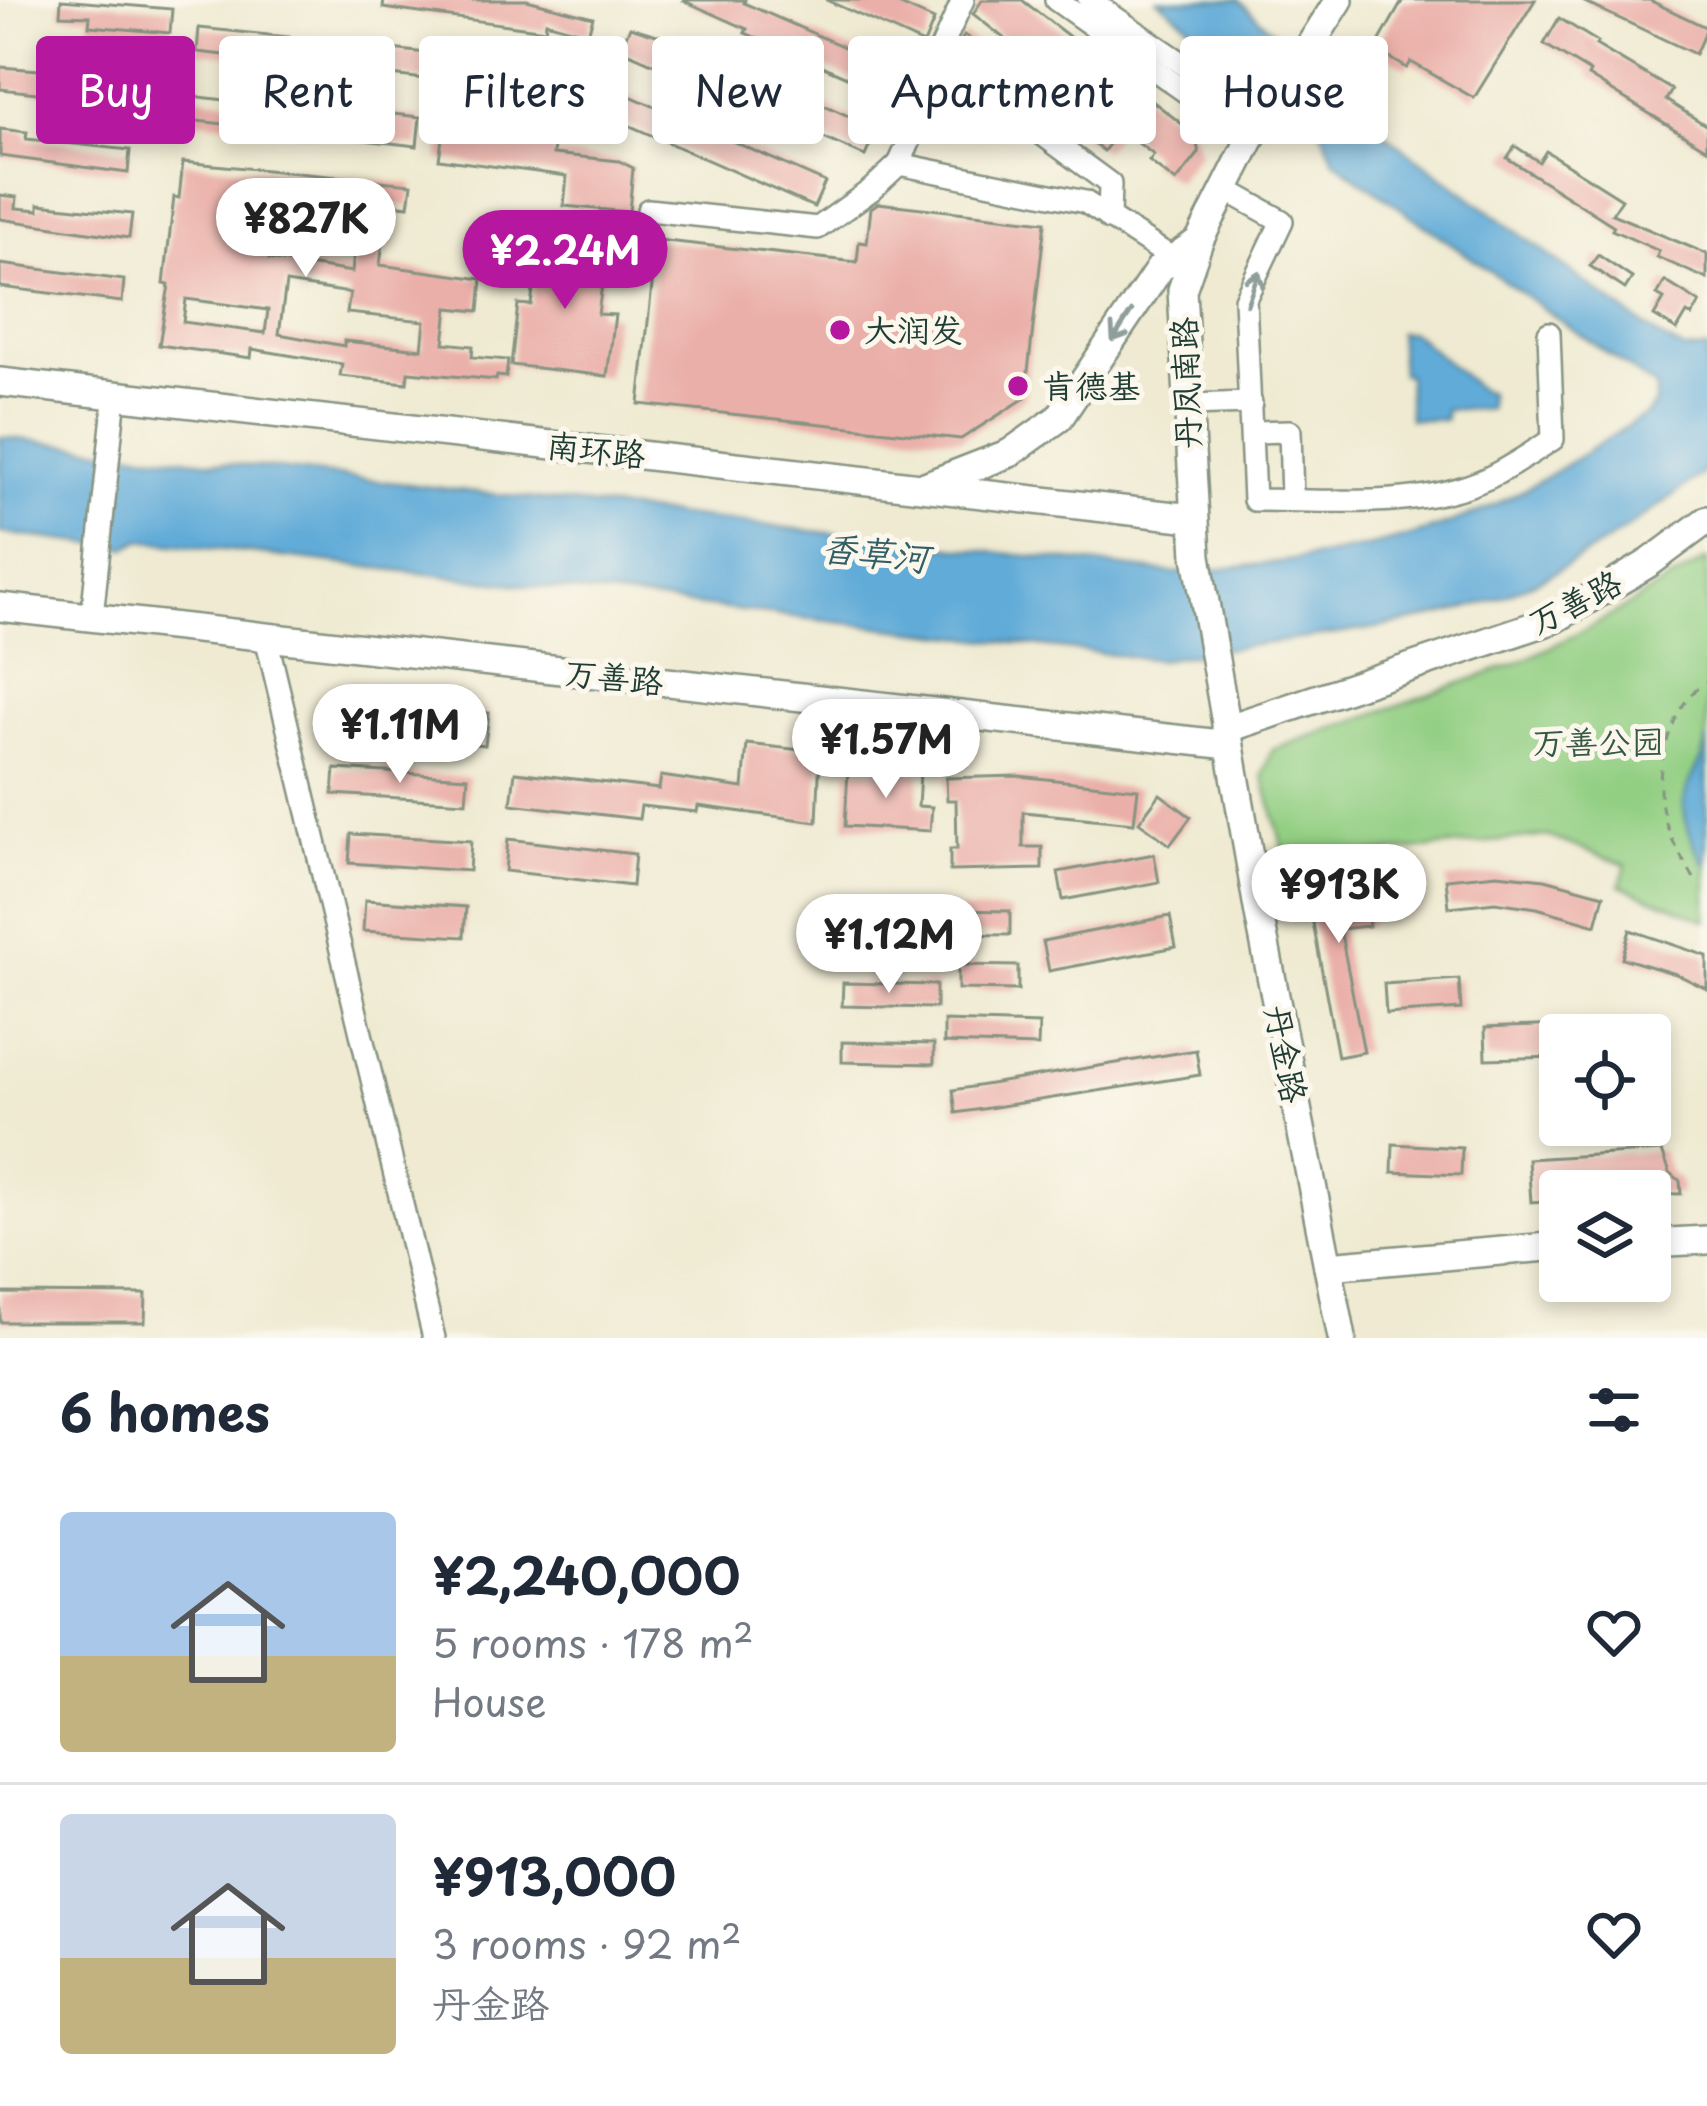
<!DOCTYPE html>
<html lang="en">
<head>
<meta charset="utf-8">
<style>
  :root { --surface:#fff; --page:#f2f2f3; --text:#1f2937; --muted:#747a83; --line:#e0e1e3; --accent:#b5179e }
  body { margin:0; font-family:"Playpen Sans","LXGW WenKai TC",sans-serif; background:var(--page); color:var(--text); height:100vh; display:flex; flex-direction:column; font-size:45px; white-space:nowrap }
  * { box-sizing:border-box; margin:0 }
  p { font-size:39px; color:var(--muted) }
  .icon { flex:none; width:66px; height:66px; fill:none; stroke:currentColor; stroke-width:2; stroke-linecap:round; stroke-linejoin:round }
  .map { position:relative; height:1338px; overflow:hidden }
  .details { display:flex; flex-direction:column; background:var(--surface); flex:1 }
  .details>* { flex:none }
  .banner { position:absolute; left:36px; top:36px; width:1635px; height:108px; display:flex; gap:24px }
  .tools { position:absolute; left:1539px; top:1014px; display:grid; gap:24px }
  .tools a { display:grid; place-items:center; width:132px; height:132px; border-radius:12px; background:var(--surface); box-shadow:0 6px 18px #0003; font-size:60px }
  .price { position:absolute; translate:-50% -102px; padding:0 27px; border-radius:42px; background:#fff; color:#222; font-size:39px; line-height:78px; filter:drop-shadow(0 3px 6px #0008) }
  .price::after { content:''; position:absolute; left:50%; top:72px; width:36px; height:27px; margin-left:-18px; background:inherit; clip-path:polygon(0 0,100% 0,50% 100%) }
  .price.current { background:var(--accent); color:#fff }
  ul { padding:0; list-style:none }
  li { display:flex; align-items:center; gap:36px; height:300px; padding:0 60px }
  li+li { border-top:3px solid var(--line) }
  li span { display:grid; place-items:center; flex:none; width:336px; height:240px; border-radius:12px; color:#555 }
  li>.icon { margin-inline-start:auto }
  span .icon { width:144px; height:144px; fill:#fffc; stroke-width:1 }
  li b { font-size:51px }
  h2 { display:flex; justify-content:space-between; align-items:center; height:144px; padding:0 60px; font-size:51px }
  .pill { padding:0 42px; border-radius:12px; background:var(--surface); box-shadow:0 6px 18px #0003; font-size:42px; line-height:108px }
  .pill.current { background:var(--accent); color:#fff }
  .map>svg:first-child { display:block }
</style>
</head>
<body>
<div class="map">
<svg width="1707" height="1338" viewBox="0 0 1707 1338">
  <rect width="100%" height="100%" fill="#fbf7ec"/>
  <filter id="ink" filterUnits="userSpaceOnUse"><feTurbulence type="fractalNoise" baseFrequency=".00833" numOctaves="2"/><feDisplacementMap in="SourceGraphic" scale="24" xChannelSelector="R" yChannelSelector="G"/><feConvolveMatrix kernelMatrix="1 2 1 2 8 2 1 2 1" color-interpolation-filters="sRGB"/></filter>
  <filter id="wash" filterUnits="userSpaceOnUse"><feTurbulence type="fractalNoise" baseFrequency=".004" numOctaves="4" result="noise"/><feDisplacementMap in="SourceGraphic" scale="48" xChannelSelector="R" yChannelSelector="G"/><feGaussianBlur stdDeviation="2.7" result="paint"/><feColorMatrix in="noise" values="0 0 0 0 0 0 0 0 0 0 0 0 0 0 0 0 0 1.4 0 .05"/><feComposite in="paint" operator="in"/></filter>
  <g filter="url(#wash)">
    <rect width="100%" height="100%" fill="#efead1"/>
    <polygon fill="#93cf83" stroke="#59865c" stroke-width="3" points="1707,559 1707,921 1620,885 1626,865 1547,836 1287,863 1263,775 1272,750 1515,664 1595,625"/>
    <g fill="#60abd8" stroke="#407486" stroke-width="3">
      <path d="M1158,0H1238L1346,96L1373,125L1660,338L1686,351L1707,349V470C1634,526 1550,586 1460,610C1361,637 1259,640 1160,660L140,540L127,548L0,533V437L1175,573C1267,566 1386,551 1472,515C1534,489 1590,449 1647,414L1655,404V387L1356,177L1334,160L1323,132Z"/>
      <polygon points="1398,332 1412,332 1477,388 1489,393 1488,409 1445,409 1445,420 1409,419 1407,375 1401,374"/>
      <path d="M1707,739V867C1693,845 1676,811 1689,784C1697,767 1704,759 1707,739Z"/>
    </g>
    <g id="blocks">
      <g fill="#eaafa8" fill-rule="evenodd">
        <polygon points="61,0 172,9 170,33 89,26 90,16 60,15"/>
        <polygon points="384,0 527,0 593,17 588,34 546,22 545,30 383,8"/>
        <polygon points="682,0 745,0 744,3 903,73 893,97 745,33 747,29"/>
        <polygon points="826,0 889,0 934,20 924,44"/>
        <polygon points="982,0 1022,0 1195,134 1199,153 1176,182 1149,161 1154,155 1120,129 1104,151 958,48 964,35 1022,76 1033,61 973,14"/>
        <polygon points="1403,0 1535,0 1474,98 1411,62 1407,68 1375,49"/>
        <polygon points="1580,0 1649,0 1707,28 1695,54"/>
        <polygon points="1559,18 1598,42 1596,45 1672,90 1666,100 1707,126 1707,149 1588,76 1590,72 1544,44"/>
        <polygon points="630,27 663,37 732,68 733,64 877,129 865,156 620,49"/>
        <polygon points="199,28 290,37 288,62 197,52"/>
        <polygon points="312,40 567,69 564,96 309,65"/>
        <polygon points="0,67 155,79 153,99 110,95 110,101 0,89"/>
        <polygon points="603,84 825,182 814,207 592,109"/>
        <polygon points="191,96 283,107 282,114 303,116 304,104 420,117 417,146 188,120"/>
        <polygon points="0,129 27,132 26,139 130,150 128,173 0,156"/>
        <polygon points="443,132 554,146 553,154 619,161 633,168 629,212 564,206 567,176 439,159"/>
        <polygon points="1515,146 1539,162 1546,151 1622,199 1612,214 1707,254 1707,279 1657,257 1659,251 1612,230 1614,226 1507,158"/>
        <path d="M183,162L412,184L409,206L280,192L278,213L385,226L380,265L482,279L479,311L448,308L444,343L473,346L472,357L508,360L506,377L497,376L496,380L408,372L407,383L340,376L342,364L252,349L251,358L159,345L169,285L164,284L174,197L179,198ZM272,234L355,244L352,272L269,259ZM286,283L350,293L347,313L425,321L422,349L344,341V346L279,334ZM186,299L268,310L265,333L183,322Z"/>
        <polygon points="0,195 17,197 16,208 39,210 39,204 132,214 129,238 0,219"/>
        <polygon points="878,203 1045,222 1025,398 961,439 639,404 657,240 857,262 859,242 867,243 871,208"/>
        <polygon points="540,239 607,247 598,314 615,315 607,376 511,365 518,304 531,305"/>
        <polygon points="1598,255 1632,278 1625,289 1590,266"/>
        <polygon points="0,264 124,280 122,302 0,287"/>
        <polygon points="1665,281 1700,303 1692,316 1687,313 1677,330 1654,316 1664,299 1657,295"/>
        <polygon points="328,695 489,713 485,745 325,727"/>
        <polygon points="747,744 820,752 817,822 698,806 697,812 641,806 639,819 511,804 515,772 659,789 661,776 743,788"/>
        <polygon points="335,769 468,777 466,802 333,794"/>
        <polygon points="848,769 920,773 918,806 932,807 930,831 845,826"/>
        <polygon points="1019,776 1138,789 1134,823 1023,812 1023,847 1042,847 1042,869 950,871 950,849 957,849 956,800 947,800 946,778"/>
        <polygon points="1160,794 1191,817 1170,845 1139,822"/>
        <polygon points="351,834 471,841 469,871 349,863"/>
        <polygon points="508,839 635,854 632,886 505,871"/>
        <polygon points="1154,854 1159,882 1063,900 1058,872"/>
        <polygon points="1360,864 1369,926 1340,929 1364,1052 1338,1057 1307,891 1317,872"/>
        <polygon points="1497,874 1545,879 1604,895 1596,925 1537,908 1495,902 1449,907 1446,879"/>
        <polygon points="365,900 466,907 464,937 363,931"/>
        <polygon points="950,910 1010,911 1010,935 936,934 935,944 843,942 844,918 950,920"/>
        <polygon points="1170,916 1176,947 1049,971 1043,941"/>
        <polygon points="1630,930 1707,956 1707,989 1676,974 1622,958"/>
        <polygon points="958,965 1018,966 1018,990 958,989"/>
        <polygon points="1459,979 1461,1009 1386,1014 1384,984"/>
        <polygon points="843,983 936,985 936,1008 842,1006"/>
        <polygon points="944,1021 1039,1024 1038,1046 944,1043"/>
        <polygon points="1560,1025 1560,1057 1486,1059 1485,1028"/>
        <polygon points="842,1042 934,1044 934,1064 842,1062"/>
        <polygon points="1196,1050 1200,1075 956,1113 953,1090"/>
        <polygon points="1393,1144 1462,1148 1461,1175 1392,1172"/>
        <polygon points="1662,1151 1670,1172 1680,1181 1681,1194 1560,1191 1560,1200 1531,1202 1528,1159"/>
        <polygon points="0,1293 146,1294 145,1322 0,1322"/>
      </g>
    </g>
  </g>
  <g filter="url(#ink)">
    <use href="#blocks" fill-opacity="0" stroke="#879482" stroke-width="3"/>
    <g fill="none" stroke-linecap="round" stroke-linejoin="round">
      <g stroke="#879482" stroke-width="26">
        <g id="minor">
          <polyline points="1056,0 1251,138"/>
          <polyline points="1089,0 1264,119"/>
          <polyline points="930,73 963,0"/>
          <polyline points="899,164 922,114 930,73 963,76 1110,184 1109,219"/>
          <path d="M1225,189L1282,221L1245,299L1254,500C1329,500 1418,510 1488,478C1511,467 1532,453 1553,439L1549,333"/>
          <polyline points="648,210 818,228 871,190 899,164 1085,202 1183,265"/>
          <polyline points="1188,405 1251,403"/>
          <polyline points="1252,432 1290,431 1292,500"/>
          <polyline points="92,617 115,395"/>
          <polyline points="266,637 434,1338"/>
        </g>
      </g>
      <g stroke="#879482" stroke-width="32">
        <g id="major">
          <polyline points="1339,0 1251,138 1199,241 1182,290 1197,556 1259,914 1342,1338"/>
          <polyline points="0,382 1192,518"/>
          <polyline points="925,486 1010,453 1059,418 1160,268 1199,241"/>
          <polyline points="0,607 1229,745"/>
          <polyline points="1226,729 1555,619 1649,563 1707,520"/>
          <polyline points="1650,1243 1707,1240"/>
          <polyline points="1328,1266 1560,1246"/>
        </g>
      </g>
      <path stroke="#879482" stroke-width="3" stroke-dasharray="9 9" stroke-linecap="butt" d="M1694,878C1678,853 1665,830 1661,800C1655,765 1674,698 1707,682"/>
      <use href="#minor" stroke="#fff" stroke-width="21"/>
      <use href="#major" stroke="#fff" stroke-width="27"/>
    </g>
    <defs><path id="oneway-shaft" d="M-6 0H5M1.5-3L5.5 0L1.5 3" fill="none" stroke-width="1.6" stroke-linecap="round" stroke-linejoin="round" transform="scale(3)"/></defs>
    <g stroke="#8f9e9a">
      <use href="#oneway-shaft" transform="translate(1253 288) rotate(-70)"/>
      <use href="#oneway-shaft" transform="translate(1122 326) rotate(123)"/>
    </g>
  </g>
  <g fill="#b5179e" stroke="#fbf7ec" stroke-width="4.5">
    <circle cx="840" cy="330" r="12"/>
    <circle cx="1018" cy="386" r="12"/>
  </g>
  <g text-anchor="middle" stroke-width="10" stroke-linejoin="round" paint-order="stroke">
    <g font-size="33" fill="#1f3d34" stroke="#fbf7ec" text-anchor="start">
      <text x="864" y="342">大润发</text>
      <text x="1042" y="398">肯德基</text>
    </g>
    <g font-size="33" fill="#1f3d34" stroke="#fbf7ec">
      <text transform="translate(1186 383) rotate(-92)" y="12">丹凤南路</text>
      <text transform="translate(596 450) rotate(6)" y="12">南环路</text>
      <text transform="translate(1575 602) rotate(-27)" y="12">万善路</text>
      <text transform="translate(614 677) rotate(6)" y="12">万善路</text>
      <text transform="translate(1286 1054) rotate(79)" y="12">丹金路</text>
    </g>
    <g font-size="33" fill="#365a44" stroke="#fbf7ec">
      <text x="1598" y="754">万善公园</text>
    </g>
    <g font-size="36" font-style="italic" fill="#325e65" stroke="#fbf7ec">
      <text transform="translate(875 553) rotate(6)" y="13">香草河</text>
    </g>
  </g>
</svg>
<div class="tools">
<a><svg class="icon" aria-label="locate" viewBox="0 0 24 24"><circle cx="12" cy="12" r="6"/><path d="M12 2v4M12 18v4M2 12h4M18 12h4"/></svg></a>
<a><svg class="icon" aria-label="layers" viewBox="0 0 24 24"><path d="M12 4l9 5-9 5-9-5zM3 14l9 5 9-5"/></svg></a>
</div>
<b class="price" style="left:306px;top:280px">¥827K</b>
<b class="price current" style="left:565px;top:312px">¥2.24M</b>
<b class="price" style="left:400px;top:786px">¥1.11M</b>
<b class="price" style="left:886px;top:801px">¥1.57M</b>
<b class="price" style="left:1339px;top:946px">¥913K</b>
<b class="price" style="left:889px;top:996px">¥1.12M</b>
<div class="banner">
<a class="pill current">Buy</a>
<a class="pill">Rent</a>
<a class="pill">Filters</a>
<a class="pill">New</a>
<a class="pill">Apartment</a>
<a class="pill">House</a>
</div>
</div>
<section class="details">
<h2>6 homes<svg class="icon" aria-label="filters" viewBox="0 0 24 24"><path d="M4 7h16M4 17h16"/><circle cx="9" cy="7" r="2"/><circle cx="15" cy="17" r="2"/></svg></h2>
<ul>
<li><span style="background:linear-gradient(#a9c7e8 60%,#c2b280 0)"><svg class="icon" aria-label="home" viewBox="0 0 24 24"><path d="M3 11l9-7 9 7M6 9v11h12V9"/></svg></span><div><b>¥2,240,000</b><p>5 rooms · 178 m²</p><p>House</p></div><svg class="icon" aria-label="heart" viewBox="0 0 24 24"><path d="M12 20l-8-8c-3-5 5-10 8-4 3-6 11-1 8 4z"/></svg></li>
<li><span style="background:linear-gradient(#c9d6e8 60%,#c2b280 0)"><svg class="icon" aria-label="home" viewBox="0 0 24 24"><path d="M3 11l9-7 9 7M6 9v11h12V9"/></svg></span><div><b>¥913,000</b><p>3 rooms · 92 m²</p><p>丹金路</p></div><svg class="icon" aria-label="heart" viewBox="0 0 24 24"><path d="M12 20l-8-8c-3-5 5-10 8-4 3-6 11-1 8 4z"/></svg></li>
</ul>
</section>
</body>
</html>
